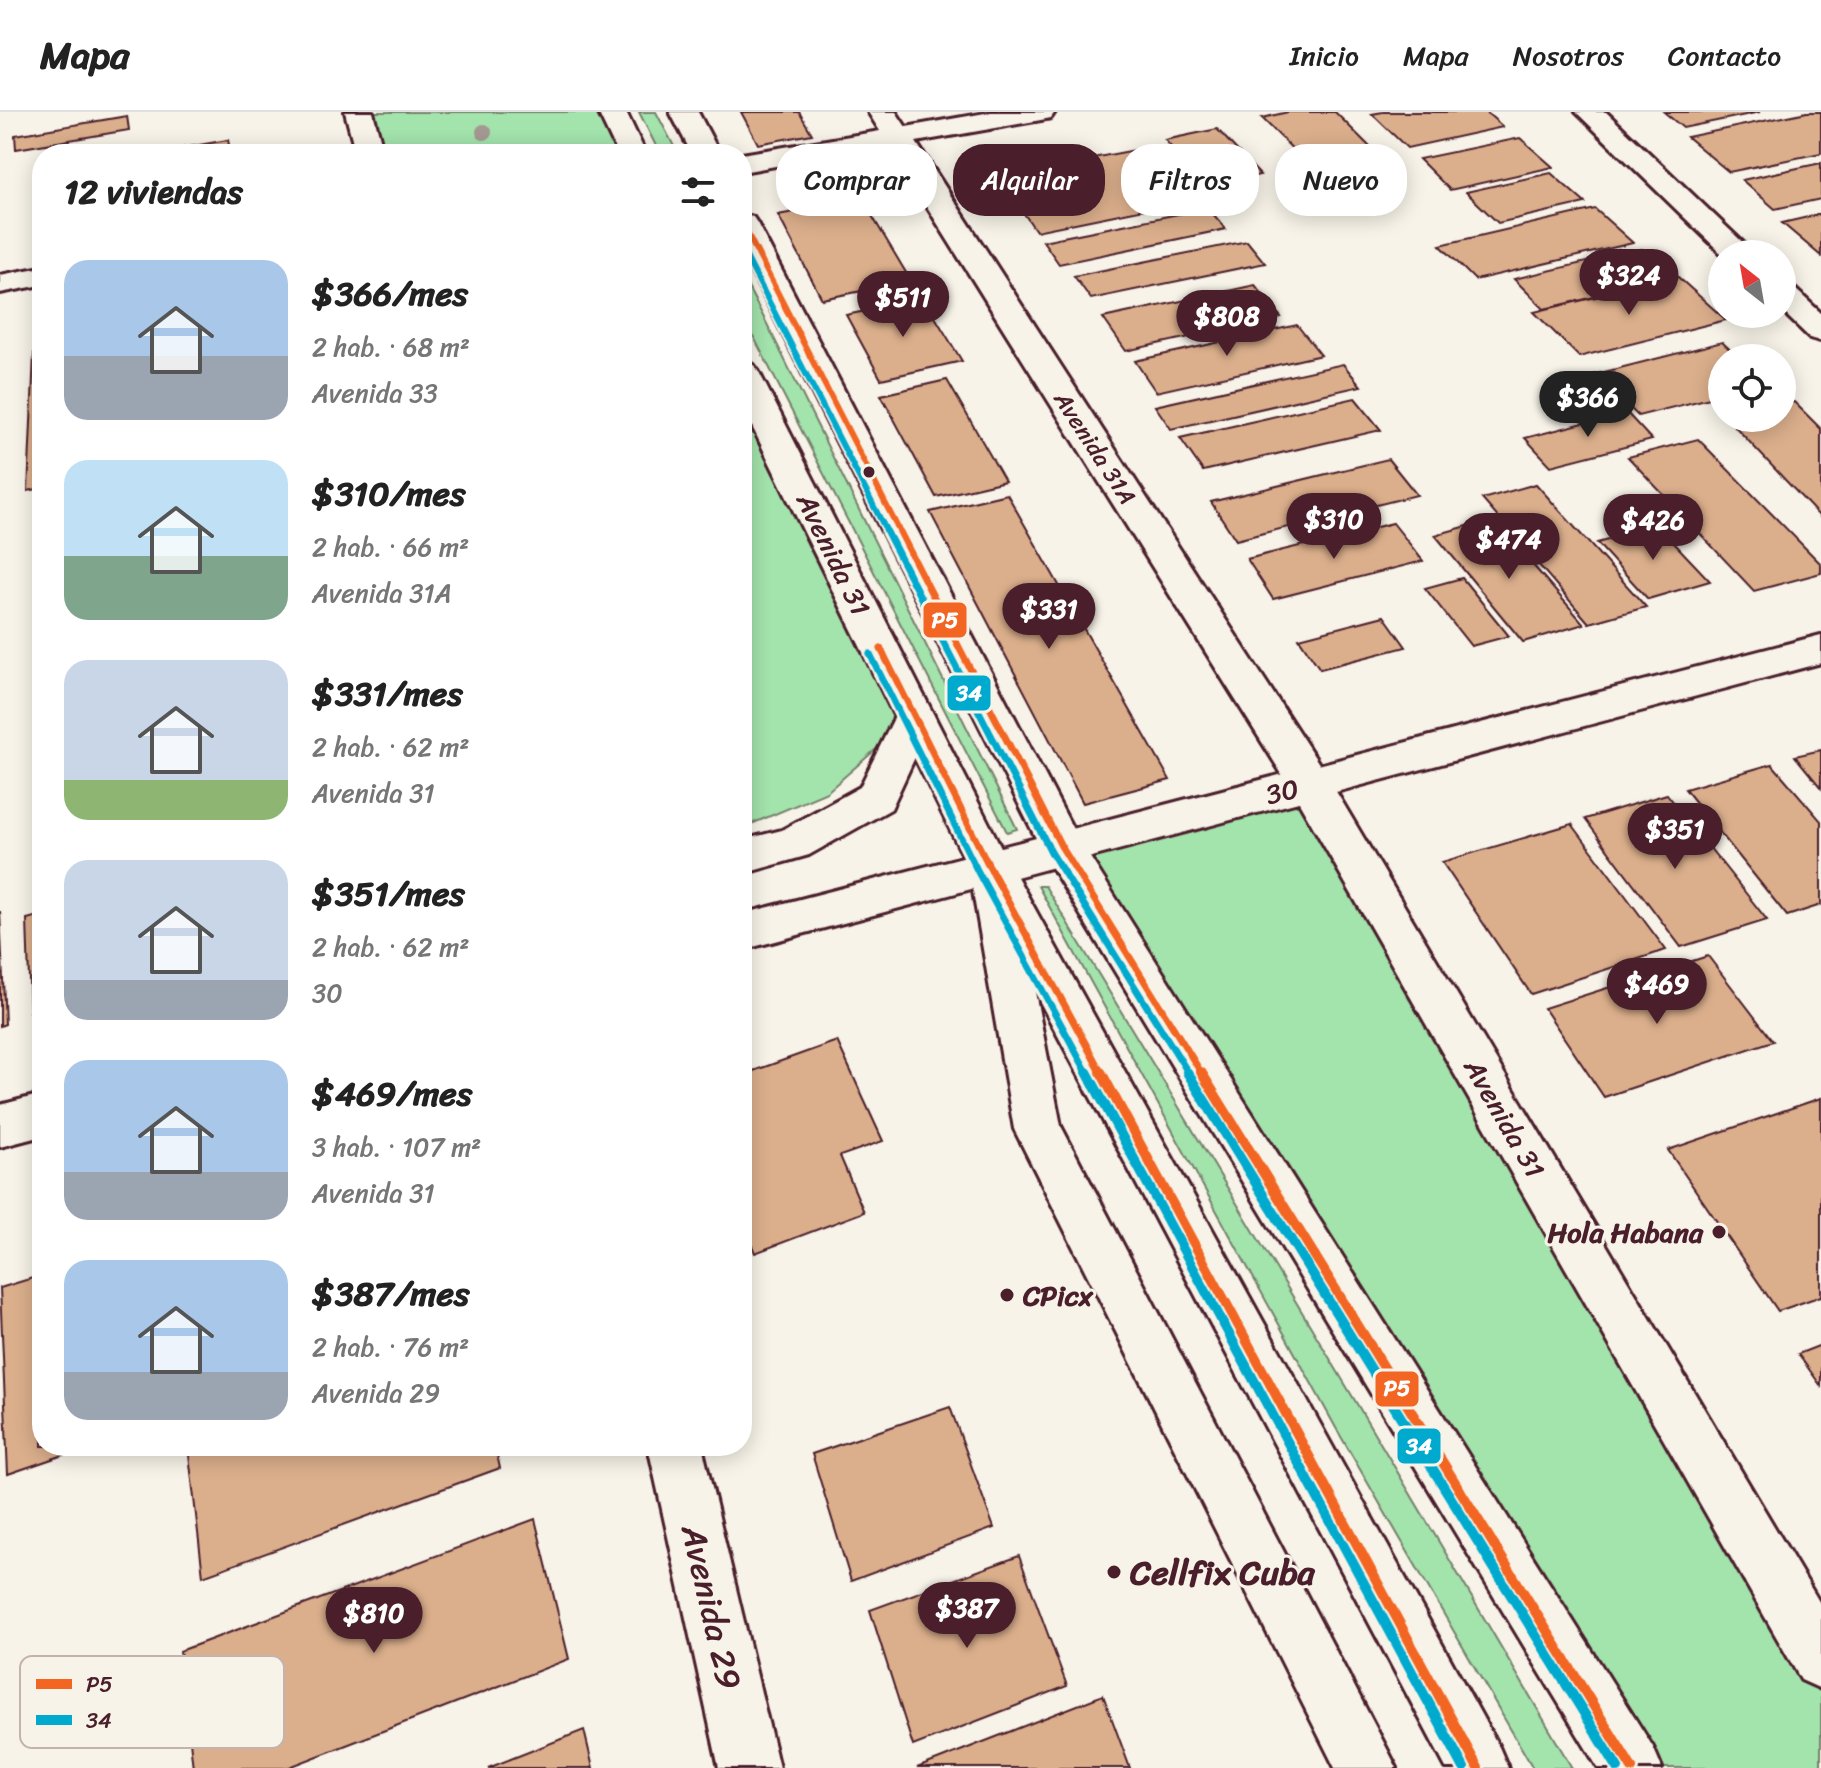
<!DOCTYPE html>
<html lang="es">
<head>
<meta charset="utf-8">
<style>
  :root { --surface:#fff; --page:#f2f2f2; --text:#222; --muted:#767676; --line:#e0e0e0; --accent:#4a1f2b }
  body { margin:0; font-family:Sriracha,sans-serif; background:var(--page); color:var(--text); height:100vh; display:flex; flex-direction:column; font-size:30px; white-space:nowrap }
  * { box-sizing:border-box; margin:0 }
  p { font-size:26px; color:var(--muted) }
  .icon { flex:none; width:44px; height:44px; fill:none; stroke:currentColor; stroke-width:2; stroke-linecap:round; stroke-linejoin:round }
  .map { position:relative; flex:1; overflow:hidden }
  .panel { position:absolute; left:32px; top:32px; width:720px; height:1312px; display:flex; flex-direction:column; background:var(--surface); border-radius:32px; box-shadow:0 4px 20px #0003 }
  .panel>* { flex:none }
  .top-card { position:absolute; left:776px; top:32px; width:760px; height:72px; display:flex; gap:16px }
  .needle { width:52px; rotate:329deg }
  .controls { position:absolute; left:1708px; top:128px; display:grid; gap:16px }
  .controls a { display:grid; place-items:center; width:88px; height:88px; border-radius:50%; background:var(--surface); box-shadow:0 4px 20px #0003; font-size:40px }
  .price { position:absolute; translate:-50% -68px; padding:0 18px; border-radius:28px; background:var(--accent); color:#fff; font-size:26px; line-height:52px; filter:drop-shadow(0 2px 4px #0008) }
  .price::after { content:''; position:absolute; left:50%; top:48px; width:24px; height:18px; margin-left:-12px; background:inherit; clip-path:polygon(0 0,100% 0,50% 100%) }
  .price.active { background:#222; color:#fff }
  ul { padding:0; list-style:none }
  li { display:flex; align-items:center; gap:24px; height:200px; padding:0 32px }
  li span { display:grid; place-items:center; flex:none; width:224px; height:160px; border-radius:24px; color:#555 }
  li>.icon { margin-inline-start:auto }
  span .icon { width:96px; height:96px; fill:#fffc; stroke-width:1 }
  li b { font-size:34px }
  h2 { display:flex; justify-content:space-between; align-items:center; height:96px; padding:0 32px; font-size:34px }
  .chip { padding:0 28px; border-radius:32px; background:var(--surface); box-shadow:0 4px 20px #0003; font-size:28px; line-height:72px }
  .chip.active { background:var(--accent); color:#fff }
  header { display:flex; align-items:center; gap:48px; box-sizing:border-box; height:112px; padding:0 40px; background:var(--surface); border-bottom:2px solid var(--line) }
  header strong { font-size:38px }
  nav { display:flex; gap:44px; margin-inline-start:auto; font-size:28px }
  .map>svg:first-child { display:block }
</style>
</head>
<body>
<header>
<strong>Mapa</strong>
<nav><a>Inicio</a><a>Mapa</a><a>Nosotros</a><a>Contacto</a></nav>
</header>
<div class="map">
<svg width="1821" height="1656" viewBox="0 0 1821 1656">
  <rect width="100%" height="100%" fill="#f7f3e8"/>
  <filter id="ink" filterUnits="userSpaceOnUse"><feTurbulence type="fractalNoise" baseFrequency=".0125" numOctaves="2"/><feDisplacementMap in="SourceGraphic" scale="16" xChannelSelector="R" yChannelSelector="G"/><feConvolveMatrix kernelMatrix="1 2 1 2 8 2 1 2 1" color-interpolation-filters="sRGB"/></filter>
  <g filter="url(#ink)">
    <g fill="#a3e3ac" stroke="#76816c" stroke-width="2">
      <polygon points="359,0 612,0 632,42 370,42"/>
      <polygon points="639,0 656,0 678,42 660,42"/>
      <polygon points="742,164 766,210 1017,717 1007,720 742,202"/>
      <polygon points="742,264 914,604 827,680 742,716"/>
      <polygon points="1310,672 1821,1548 1821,1656 1632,1656 1061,734"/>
      <path d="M1038,774H1045C1223,1067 1399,1360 1572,1656H1533L1336,1316Z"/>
    </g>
    <g fill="#dbaf8c" stroke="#4a1f2b" stroke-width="2">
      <polygon points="741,0 799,0 812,22 758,32"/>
      <polygon points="1288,0 1335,0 1387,52 1321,66 1262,6"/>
      <polygon points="1383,0 1486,0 1503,15 1407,36 1372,2"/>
      <polygon points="1664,0 1760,0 1683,16"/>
      <polygon points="1807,0 1821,0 1821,41 1729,60 1687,25"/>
      <polygon points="127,4 129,18 16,37 15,23"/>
      <polygon points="1217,17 1260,63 1205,75 1165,28"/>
      <polygon points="1520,26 1553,55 1450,78 1419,47"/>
      <polygon points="228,28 231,42 148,42"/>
      <polygon points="1156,34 1198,86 1036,119 998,64"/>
      <polygon points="1821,51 1821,87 1775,97 1742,68"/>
      <polygon points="1551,61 1585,91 1498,111 1466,80"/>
      <polygon points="862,87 911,169 822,187 778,103"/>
      <polygon points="1208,96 1226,117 1059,152 1043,129"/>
      <polygon points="1595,97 1633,131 1475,168 1440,133"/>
      <polygon points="1821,102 1821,144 1782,111"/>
      <polygon points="1247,129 1265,151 1091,187 1074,164"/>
      <polygon points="1642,137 1674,166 1544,197 1514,167"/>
      <polygon points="1678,165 1726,208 1579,245 1534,200"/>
      <polygon points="1255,173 1281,205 1126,239 1103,206"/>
      <polygon points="924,187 962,249 881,267 846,203"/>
      <polygon points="1297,213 1321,243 1156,280 1135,249"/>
      <polygon points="1722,230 1739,246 1722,246 1722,283 1638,304 1596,262"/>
      <polygon points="42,240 42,376 28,379 34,241"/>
      <polygon points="1343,252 1361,274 1171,317 1155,294"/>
      <polygon points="947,268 1005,369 936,385 881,283"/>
      <polygon points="1355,286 1381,318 1203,359 1180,326"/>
      <polygon points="1794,290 1821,317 1821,406 1727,306 1782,306 1782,292"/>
      <polygon points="1626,300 1652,328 1551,354 1525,326"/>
      <polygon points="1698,327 1821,452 1821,461 1754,479 1628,345"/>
      <polygon points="1388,347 1417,383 1236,428 1211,390"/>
      <polygon points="1536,372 1646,495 1589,511 1482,387"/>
      <polygon points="1007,382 1170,668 1083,691 930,400"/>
      <polygon points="1493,407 1584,512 1523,530 1435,423"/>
      <polygon points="1393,411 1423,449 1273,487 1247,447"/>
      <polygon points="1658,414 1710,469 1648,487 1597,431"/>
      <polygon points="1462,466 1509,524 1471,534 1425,476"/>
      <polygon points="1384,504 1406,535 1320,557 1299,526"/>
      <polygon points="1821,638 1821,676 1795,644"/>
      <polygon points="1772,652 1821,709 1821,793 1787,804 1685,677"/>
      <polygon points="1667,682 1767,808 1681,835 1585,707"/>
      <polygon points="1572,712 1666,838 1531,882 1442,750"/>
      <polygon points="0,799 5,912 0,914"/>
      <polygon points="42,803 42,896 30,899 27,807"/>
      <polygon points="1708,844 1773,929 1604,985 1544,896"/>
      <polygon points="837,929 883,1029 840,1044 864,1100 755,1141 742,1108 742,963"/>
      <polygon points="1821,986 1821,1184 1778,1199 1668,1038"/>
      <polygon points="42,1163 42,1334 90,1334 8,1362 0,1176"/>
      <polygon points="1821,1233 1821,1274 1798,1242"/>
      <polygon points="950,1295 994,1416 851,1469 812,1342"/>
      <polygon points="188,1334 495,1334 500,1356 203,1464"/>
      <polygon points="535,1407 569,1547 287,1656 193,1656 180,1539"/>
      <polygon points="1019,1444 1067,1574 913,1634 870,1498"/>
      <polygon points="1103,1583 1130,1656 917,1656"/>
      <polygon points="584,1618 593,1656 488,1656"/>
    </g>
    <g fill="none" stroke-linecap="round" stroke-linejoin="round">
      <g stroke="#4a1f2b" stroke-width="6">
        <g id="minor">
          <polygon points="345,0 373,0 384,42 356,42"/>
          <polygon points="868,0 896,0 906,15 991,0 1055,0 1051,6 1041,8 916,30 1325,661 1821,1493 1821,1577 1801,1568 1295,683 889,34 742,60 742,42 880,19"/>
          <polygon points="1576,0 1606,0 1755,142 1722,142"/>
          <polygon points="42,155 42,173 0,181 0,163"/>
          <polygon points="1782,173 1793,175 1821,201 1821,229 1810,226 1782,199"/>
          <polygon points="914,589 928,594 934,604 891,697 809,743 742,762 742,728 782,718 860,675 900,594"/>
          <polygon points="990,739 1005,744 1011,756 1061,1014 1397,1656 1335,1656 1014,1017 969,756 975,744"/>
          <polygon points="648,1334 702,1334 779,1656 719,1656"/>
        </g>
      </g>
      <g stroke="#4a1f2b" stroke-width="6">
        <g id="tertiary">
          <polygon points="1821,523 1821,551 742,838 742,802"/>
          <polygon points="42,982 42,1024 0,1035 0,993"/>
        </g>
      </g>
      <g stroke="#4a1f2b" stroke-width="6">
        <g id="primary">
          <polygon points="598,0 626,0 646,42 618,42"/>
          <polygon points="670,0 698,0 720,42 692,42"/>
          <polygon points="742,102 753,105 757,111 1076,723 1653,1635 1662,1656 1598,1656 1046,746 742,141"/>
          <polygon points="742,250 754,253 759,260 1006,745 1499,1635 1508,1656 1446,1656 968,754 742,294"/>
        </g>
      </g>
      <use href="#minor" fill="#f7f3e8" fill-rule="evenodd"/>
      <use href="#tertiary" fill="#f7f3e8" fill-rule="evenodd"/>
      <use href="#primary" fill="#f7f3e8" fill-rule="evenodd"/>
      <g stroke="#f7f3e8" stroke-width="10">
        <polyline id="bus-1-far2" points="742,111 901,422"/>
      </g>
      <g stroke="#f7f3e8" stroke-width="13">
        <g id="bus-1-far1">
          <polyline points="900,420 1061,734 1202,962"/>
          <polyline points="881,537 989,754 1102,962"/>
        </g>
      </g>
      <g stroke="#f7f3e8" stroke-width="16">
        <g id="bus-1">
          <polyline points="1101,960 1478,1656"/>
          <polyline points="1201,960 1632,1656"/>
        </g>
      </g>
      <g stroke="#f7f3e8" stroke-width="10">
        <polyline id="bus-2-far2" points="742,137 888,422"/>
      </g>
      <g stroke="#f7f3e8" stroke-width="13">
        <g id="bus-2-far1">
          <polyline points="887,420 1051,740 1189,962"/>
          <polyline points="870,542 978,760 1088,962"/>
        </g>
      </g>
      <g stroke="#f7f3e8" stroke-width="16">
        <g id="bus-2">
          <polyline points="1087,960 1464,1656"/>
          <polyline points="1187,960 1618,1656"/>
        </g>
      </g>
      <use href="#bus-1-far2" stroke="#f26522" stroke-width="6"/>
      <use href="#bus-1-far1" stroke="#f26522" stroke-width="7"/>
      <use href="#bus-1" stroke="#f26522" stroke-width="10"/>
      <use href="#bus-2-far2" stroke="#00a9ce" stroke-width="6"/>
      <use href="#bus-2-far1" stroke="#00a9ce" stroke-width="7"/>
      <use href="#bus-2" stroke="#00a9ce" stroke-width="10"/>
    </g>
    <circle fill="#a49992" cx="484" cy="20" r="8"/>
  </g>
  <g fill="#4a1f2b" stroke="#f7f3e8" stroke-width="3">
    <circle cx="869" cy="360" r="7"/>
    <circle cx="1719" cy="1120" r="8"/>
    <circle cx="1007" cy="1183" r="8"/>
    <circle cx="1114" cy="1460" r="8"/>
  </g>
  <g text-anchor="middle" stroke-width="6" stroke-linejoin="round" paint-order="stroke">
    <g font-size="24" fill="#4a1f2b" stroke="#f7f3e8">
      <text transform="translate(1095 336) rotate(57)" y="8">Avenida 31A</text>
    </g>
    <g font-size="28" fill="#4a1f2b" stroke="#f7f3e8">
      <text transform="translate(834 442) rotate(64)" y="10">Avenida 31</text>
      <text transform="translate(1282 679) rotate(-14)" y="10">30</text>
      <text transform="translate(1505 1006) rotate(60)" y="10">Avenida 31</text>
    </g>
    <g font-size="28" font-weight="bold" fill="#4a1f2b" stroke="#f7f3e8" text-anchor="end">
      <text x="1703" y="1130">Hola Habana</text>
      <text x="1023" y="1193" text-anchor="start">CPicx</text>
    </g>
    <g font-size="34" font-weight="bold" fill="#4a1f2b" stroke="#f7f3e8" text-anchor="start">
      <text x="1130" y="1472">Cellfix Cuba</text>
    </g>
    <g font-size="34" fill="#4a1f2b" stroke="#f7f3e8">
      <text transform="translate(712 1495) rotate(77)" y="12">Avenida 29</text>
    </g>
  </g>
  <rect x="20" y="1544" width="264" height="92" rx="12" fill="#f7f3e8" stroke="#c3b3af" stroke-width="2"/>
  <rect x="36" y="1567" width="36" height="10" fill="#f26522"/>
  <rect x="36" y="1603" width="36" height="10" fill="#00a9ce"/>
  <g font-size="22" fill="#4a1f2b">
    <text x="86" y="1580">P5</text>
    <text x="86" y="1616">34</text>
  </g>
  <g stroke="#f7f3e8" stroke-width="3">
    <rect x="922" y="489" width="46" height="38" rx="8" fill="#f26522"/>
    <rect x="946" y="562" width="46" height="38" rx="8" fill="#00a9ce"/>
    <rect x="1374" y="1258" width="46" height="38" rx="8" fill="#f26522"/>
    <rect x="1396" y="1315" width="46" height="38" rx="8" fill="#00a9ce"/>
  </g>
  <g font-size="22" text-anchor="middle" font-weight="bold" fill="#fff">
    <text x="945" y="516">P5</text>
    <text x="969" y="589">34</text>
    <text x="1397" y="1284">P5</text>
    <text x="1419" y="1342">34</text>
  </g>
</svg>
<div class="controls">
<a><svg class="needle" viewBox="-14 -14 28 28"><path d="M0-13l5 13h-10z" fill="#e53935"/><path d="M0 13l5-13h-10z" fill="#767676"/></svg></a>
<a><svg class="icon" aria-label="locate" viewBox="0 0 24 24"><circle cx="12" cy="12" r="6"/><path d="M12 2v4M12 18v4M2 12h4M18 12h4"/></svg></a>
</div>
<b class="price" style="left:1629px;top:205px">$324</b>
<b class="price" style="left:903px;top:227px">$511</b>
<b class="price" style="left:1227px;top:246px">$808</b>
<b class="price active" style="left:1588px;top:327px">$366</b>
<b class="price" style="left:1334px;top:449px">$310</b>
<b class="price" style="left:1653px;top:450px">$426</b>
<b class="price" style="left:1509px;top:469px">$474</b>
<b class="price" style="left:1049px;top:539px">$331</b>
<b class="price" style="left:1675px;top:759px">$351</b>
<b class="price" style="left:1657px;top:914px">$469</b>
<b class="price" style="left:967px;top:1538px">$387</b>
<b class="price" style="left:374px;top:1543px">$810</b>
<div class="top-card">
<a class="chip">Comprar</a>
<a class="chip active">Alquilar</a>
<a class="chip">Filtros</a>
<a class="chip">Nuevo</a>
</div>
<section class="panel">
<h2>12 viviendas<svg class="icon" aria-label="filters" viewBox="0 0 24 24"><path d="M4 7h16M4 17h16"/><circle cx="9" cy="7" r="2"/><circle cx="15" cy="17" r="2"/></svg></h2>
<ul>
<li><span style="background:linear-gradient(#a9c7e8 60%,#9aa5b1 0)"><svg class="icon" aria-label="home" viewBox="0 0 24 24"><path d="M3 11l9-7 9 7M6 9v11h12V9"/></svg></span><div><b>$366/mes</b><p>2 hab. · 68 m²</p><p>Avenida 33</p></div></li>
<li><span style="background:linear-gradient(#bfe0f5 60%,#7fa58c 0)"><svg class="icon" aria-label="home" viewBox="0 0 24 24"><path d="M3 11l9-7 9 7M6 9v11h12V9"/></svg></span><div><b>$310/mes</b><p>2 hab. · 66 m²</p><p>Avenida 31A</p></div></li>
<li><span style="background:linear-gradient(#c9d6e8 75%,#8fb573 0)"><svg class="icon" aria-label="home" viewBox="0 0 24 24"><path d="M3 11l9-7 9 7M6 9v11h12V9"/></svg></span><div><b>$331/mes</b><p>2 hab. · 62 m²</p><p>Avenida 31</p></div></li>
<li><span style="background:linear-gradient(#c9d6e8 75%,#9aa5b1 0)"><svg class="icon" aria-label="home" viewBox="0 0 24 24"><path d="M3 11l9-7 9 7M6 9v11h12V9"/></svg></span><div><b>$351/mes</b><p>2 hab. · 62 m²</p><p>30</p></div></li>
<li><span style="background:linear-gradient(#a9c7e8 70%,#9aa5b1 0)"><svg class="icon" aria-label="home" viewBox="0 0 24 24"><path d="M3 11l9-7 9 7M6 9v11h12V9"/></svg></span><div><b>$469/mes</b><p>3 hab. · 107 m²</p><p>Avenida 31</p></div></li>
<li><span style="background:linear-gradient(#a9c7e8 70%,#9aa5b1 0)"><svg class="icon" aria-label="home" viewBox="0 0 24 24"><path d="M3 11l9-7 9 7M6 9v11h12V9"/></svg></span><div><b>$387/mes</b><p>2 hab. · 76 m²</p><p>Avenida 29</p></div></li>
</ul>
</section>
</div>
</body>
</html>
